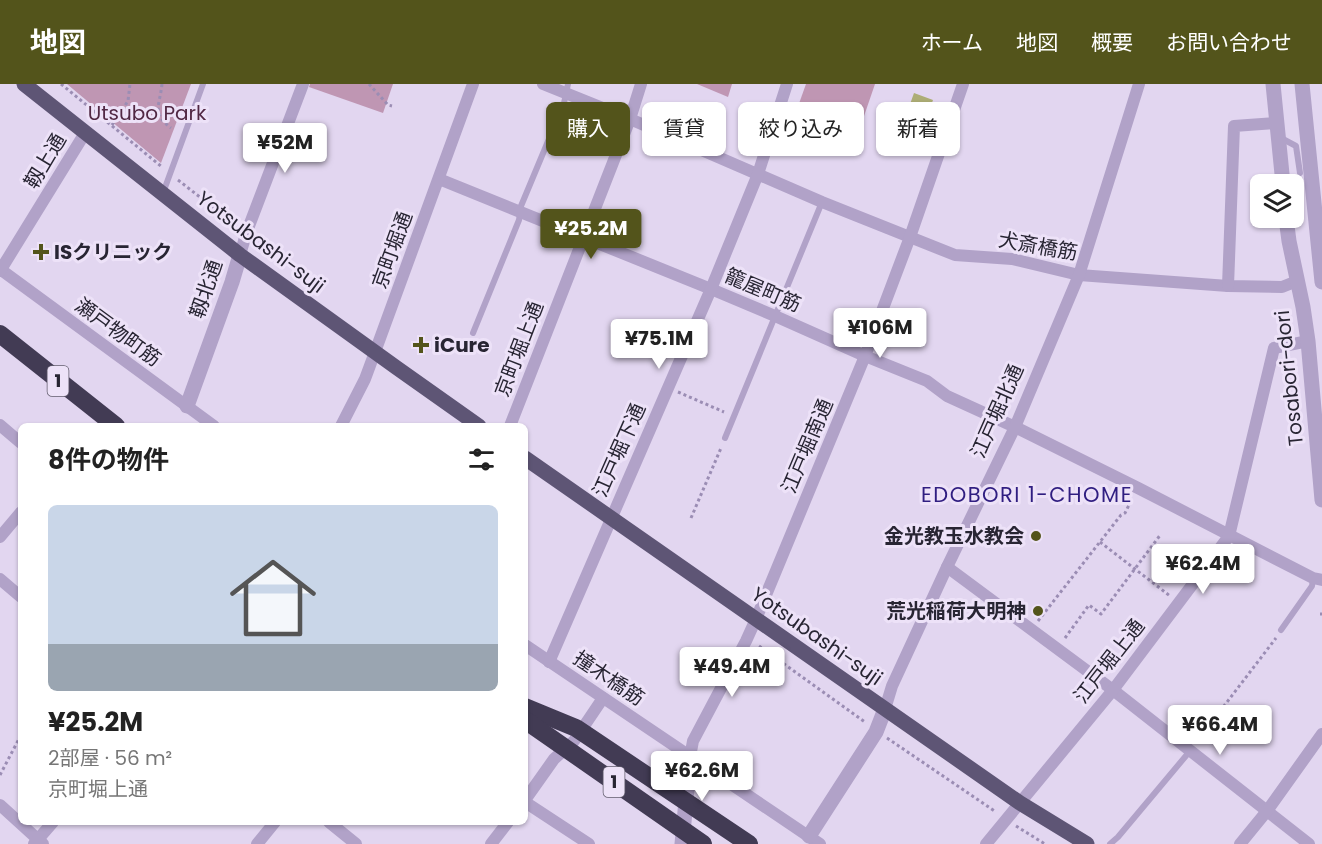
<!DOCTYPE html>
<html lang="ja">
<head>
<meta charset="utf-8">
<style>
  :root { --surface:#fff; --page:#f6f6f6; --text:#222; --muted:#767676; --line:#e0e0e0; --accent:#53541b }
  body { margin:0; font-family:Poppins,"Noto Sans JP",sans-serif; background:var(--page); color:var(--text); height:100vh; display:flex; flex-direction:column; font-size:22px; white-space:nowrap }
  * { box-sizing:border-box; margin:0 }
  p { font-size:20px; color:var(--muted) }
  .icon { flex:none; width:33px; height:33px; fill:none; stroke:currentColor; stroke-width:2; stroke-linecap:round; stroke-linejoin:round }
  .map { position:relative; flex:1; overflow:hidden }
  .drawer { position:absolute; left:18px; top:339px; width:510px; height:402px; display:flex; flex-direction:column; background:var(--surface); border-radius:9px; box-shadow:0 2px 4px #0004 }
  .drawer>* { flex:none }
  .banner { position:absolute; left:546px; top:18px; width:570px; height:54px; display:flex; gap:12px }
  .tools { position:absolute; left:1250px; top:90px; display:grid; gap:12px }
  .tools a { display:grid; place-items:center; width:54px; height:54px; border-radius:9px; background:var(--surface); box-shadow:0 2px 4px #0004; font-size:30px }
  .price { position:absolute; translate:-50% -51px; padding:0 14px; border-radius:6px; background:#fff; color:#222; font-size:20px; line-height:39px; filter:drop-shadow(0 2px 3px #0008) }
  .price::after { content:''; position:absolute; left:50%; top:36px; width:18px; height:14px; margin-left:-9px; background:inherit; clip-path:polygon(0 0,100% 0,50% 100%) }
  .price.on { background:var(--accent); color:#fff }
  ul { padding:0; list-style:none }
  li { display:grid; align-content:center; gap:12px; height:318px; padding:0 30px }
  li+li { border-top:2px solid var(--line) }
  li span { display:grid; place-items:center; height:186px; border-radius:9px; color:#555 }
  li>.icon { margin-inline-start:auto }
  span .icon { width:108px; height:108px; fill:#fffc; stroke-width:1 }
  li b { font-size:26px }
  h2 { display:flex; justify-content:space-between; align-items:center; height:72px; padding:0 30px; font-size:26px }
  .pill { padding:0 21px; border-radius:9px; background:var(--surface); box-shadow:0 2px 4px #0004; font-size:21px; line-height:54px }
  .pill.on { background:var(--accent); color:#fff }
  header { display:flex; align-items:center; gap:36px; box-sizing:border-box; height:84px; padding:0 30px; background:var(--accent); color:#fff }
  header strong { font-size:28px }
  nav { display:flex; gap:33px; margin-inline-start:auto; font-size:21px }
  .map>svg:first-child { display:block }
</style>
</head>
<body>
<header>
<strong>地図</strong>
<nav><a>ホーム</a><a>地図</a><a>概要</a><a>お問い合わせ</a></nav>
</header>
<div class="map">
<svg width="1322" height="760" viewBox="0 0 1322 760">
  <rect width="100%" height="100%" fill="#e2d6f0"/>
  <g fill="#bf96b3">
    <polygon points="67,0 191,0 161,79"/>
    <polygon points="310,0 393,0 383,29 309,3"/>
    <polygon points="697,0 732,0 728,13"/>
    <polygon points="806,0 875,0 853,64 791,42"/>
  </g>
  <polygon fill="#adad75" points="914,9 933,16 914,69 895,62"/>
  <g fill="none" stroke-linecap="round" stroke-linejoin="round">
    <g stroke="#9b8db4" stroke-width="3" stroke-dasharray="3 3" stroke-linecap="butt">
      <polyline points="61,0 162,83"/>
      <path d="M162,0C160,21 151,29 171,44"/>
      <polyline points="369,0 388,21 392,22"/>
      <path d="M124,25C135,33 146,32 158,28"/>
      <polyline points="112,41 128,17 130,0"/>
      <polyline points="178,96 237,142"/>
      <polyline points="678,308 724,328"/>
      <polyline points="691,434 721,364"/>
      <polyline points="1100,458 1170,512"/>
      <polyline points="1320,530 1322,530"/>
      <polyline points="1038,537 1121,431 1125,429 1132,415"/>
      <polyline points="1065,554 1089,521 1101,530 1161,450"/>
      <polyline points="759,562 865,638"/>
      <polyline points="887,654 996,728"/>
      <polyline points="1198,656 1276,554"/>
      <polyline points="0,691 21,651"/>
      <polyline points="1016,742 1045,760"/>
    </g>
    <g stroke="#b1a2c8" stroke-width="6">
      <polyline points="1281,54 1296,62 1300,89"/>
      <polyline points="163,109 203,0"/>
      <polyline points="473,249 519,136 521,122 564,19 568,0"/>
      <polyline points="725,354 822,118"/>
      <polyline points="1281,546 1312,502 1313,494"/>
      <polyline points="1110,760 1118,753 1190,667"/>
    </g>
    <g stroke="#b1a2c8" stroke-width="12">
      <polyline points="543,0 630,35 822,118 955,171 1012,175 1079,191 1228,202 1282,203 1297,197"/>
      <polyline points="439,95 711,205 775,232 865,272 927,297 947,312 1015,343 1138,404 1313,494 1322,496"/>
      <polyline points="240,171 246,150 303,0"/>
      <polyline points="0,185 214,342"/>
      <polyline points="0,187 85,49"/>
      <polyline points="1228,202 1234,42 1276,39"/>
      <polyline points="0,341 21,359"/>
      <polyline points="341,342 365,295 375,268 473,0"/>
      <polyline points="510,342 630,35 641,0"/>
      <polyline points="0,453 21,428"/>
      <polyline points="947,483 1113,606 1309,760"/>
      <polyline points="0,495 21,513"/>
      <polyline points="525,561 820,760"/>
      <polyline points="549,578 711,205 758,90 787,0"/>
      <polyline points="885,625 892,602 947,483 1015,343 1079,191 1139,0"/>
      <polyline points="690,673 693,657 746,557 756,535 865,272 910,153 963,0"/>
      <polyline points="525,716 554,675 574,657 603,614"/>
      <polyline points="525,718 589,760"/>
      <polyline points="0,721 43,760"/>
      <polyline points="329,738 356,760"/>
      <polyline points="34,760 53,738"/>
      <polyline points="257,760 275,738"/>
      <polyline points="491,760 508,738"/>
      <polyline points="986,760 1113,606 1229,452 1274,264 1308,257"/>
      <polyline points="1240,760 1267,727 1322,650"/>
    </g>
    <g stroke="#b1a2c8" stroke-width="15">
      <polyline points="1273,0 1283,100"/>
      <polyline points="1302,0 1322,198"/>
      <polyline points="1286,134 1289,157 1303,223 1308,257 1322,416"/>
      <polyline points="187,322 232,198 240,171"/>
      <polyline points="809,752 876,648 885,625"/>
      <polyline points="682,760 690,673"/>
    </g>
    <g stroke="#5e5575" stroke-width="15">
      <polyline points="24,0 240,171 397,284 479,342"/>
      <polyline points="525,374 1020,719 1087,760"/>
    </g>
    <polyline stroke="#423b54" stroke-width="18" points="0,250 116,342"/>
    <g stroke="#423b54" stroke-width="18">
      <polyline points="525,623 576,644 749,760"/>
      <polyline points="525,636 703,760"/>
    </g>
  </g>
  <g fill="#53541b" stroke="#ede2f8" stroke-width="2">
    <path d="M38 159h6v6h6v6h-6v6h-6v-6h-6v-6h6z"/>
    <path d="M418 252h6v6h6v6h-6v6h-6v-6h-6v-6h6z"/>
    <circle cx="1036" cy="452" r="6"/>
    <circle cx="1038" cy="527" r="6"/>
  </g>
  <g text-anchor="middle" stroke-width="6" stroke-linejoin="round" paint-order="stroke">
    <g fill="#ede2f8" stroke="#635e6e" stroke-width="1.5">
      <rect x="47.5" y="282" width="21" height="30" rx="4.5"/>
      <rect x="603.5" y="683" width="21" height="30" rx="4.5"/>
    </g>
    <g font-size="18" font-weight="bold" fill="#282533">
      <text x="58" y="303">1</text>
      <text x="614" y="704">1</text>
    </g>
    <g font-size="20" fill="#512844" stroke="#ede2f8">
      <text x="147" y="36">Utsubo Park</text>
    </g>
    <g font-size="20" fill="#282533" stroke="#ede2f8">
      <text transform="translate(45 77) rotate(-59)" y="7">靱上通</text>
      <text transform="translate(261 158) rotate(37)" y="7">Yotsubashi-suji</text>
      <text transform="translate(1038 162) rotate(10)" y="7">犬斎橋筋</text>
      <text transform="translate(392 166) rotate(-70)" y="7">京町堀通</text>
      <text transform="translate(206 205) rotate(-71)" y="7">靱北通</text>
      <text transform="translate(763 206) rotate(23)" y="7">籠屋町筋</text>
      <text transform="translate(118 248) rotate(36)" y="7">瀬戸物町筋</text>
      <text transform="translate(519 265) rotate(-69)" y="7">京町堀上通</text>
      <text transform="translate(1289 294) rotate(-96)" y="7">Tosabori-dori</text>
      <text transform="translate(997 327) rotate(-66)" y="7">江戸堀北通</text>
      <text transform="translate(807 362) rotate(-67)" y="7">江戸堀南通</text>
      <text transform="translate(619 366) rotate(-66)" y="7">江戸堀下通</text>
      <text transform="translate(817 552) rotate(35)" y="7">Yotsubashi-suji</text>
      <text transform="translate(1109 577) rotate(-52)" y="7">江戸堀上通</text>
      <text transform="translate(609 594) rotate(34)" y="7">撞木橋筋</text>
    </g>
    <g font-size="20" font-weight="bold" fill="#282533" stroke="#ede2f8" text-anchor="start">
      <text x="54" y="175">ISクリニック</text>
      <text x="434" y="268">iCure</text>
      <text x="1024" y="459" text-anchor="end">金光教玉水教会</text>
      <text x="1026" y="534" text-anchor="end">荒光稲荷大明神</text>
    </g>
    <g font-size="21" letter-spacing="1.5" fill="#301e81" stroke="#ede2f8">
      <text x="1027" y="418">EDOBORI 1-CHOME</text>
    </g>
  </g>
</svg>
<div class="tools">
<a><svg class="icon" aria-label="layers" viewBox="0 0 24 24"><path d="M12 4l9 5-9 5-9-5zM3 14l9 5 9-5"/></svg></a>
</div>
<b class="price" style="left:285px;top:90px">¥52M</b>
<b class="price on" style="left:591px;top:176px">¥25.2M</b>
<b class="price" style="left:880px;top:275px">¥106M</b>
<b class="price" style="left:659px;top:286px">¥75.1M</b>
<b class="price" style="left:1203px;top:511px">¥62.4M</b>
<b class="price" style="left:732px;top:614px">¥49.4M</b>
<b class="price" style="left:1220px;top:672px">¥66.4M</b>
<b class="price" style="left:702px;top:718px">¥62.6M</b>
<div class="banner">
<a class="pill on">購入</a>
<a class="pill">賃貸</a>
<a class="pill">絞り込み</a>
<a class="pill">新着</a>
</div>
<section class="drawer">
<h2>8件の物件<svg class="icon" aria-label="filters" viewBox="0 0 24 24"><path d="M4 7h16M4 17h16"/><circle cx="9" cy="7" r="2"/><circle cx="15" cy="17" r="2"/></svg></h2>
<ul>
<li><span style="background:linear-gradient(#c9d6e8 75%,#9aa5b1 0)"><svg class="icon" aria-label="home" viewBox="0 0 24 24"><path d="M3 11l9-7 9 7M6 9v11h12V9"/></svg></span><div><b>¥25.2M</b><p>2部屋 · 56 m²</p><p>京町堀上通</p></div></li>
</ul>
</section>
</div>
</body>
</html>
